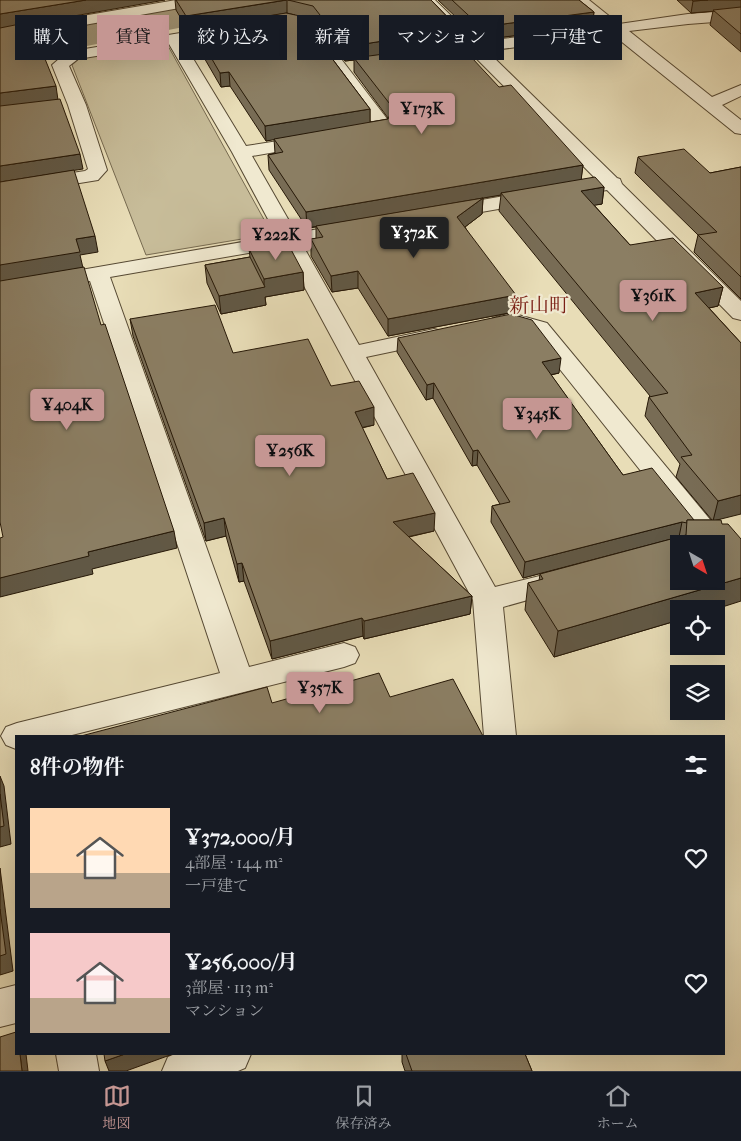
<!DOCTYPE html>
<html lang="ja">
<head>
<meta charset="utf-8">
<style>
  :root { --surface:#171b24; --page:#20242c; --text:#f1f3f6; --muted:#9ea1a6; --line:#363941; --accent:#c59692 }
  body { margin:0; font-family:"IM FELL French Canon","Noto Serif JP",serif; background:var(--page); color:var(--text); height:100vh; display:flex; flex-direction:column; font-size:19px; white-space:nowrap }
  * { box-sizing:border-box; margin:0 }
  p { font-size:16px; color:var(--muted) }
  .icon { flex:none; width:28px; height:28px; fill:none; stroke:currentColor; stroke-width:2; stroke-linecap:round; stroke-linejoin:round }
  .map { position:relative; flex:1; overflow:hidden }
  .drawer { position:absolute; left:15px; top:735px; width:710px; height:320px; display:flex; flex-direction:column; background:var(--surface); border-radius:0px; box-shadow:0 5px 20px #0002 }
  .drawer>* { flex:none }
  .guide { position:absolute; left:15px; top:15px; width:711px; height:45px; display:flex; gap:10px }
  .needle { width:32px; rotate:141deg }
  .fabs { position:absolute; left:670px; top:535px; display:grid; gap:10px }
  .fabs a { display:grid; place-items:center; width:55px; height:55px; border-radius:0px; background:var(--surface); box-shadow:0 5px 20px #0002; font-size:25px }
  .price { position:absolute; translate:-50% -42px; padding:0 11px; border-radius:5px; background:var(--accent); color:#111; font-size:16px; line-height:32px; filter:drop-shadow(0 1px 2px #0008) }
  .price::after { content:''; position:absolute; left:50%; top:30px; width:15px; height:11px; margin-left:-8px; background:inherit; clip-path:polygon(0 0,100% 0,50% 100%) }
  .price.current { background:#222; color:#fff }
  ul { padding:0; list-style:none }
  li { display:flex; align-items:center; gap:15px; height:125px; padding:0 15px }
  li span { display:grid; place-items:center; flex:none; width:140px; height:100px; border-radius:0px; color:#555 }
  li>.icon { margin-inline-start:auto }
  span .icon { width:60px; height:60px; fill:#fffc; stroke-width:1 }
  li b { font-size:21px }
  h2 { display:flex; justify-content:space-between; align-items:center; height:60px; padding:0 15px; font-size:21px }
  .pill { padding:0 18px; border-radius:0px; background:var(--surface); box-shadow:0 5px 20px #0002; font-size:18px; line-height:45px }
  .pill.current { background:var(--accent); color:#111 }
  .tabs { display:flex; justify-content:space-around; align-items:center; height:70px; border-top:1px solid var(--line); background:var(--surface); font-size:14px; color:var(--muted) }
  .tabs a { display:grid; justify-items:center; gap:2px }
  .tabs .current { color:var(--accent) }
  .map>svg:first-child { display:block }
</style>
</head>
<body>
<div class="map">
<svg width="741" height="1071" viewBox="0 0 741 1071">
  <rect width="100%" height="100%" fill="#e8ddb7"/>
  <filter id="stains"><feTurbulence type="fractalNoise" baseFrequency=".004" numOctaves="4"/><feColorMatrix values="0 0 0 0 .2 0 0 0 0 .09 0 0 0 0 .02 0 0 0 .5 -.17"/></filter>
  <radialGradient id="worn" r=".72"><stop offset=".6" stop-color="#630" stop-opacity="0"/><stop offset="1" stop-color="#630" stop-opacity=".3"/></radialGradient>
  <polygon fill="#c7bc99" stroke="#766a50" points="167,44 272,234 146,255 72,65 81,57"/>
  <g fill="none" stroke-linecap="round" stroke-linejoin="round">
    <polygon fill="#a69a7b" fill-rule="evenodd" points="209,0 306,0 301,8 288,11 204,23 0,63 0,39"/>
    <g stroke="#564933" stroke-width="2">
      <g id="minor">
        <polygon points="176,0 209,0 207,3 202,4 0,40 0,30"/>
        <polygon points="420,0 435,0 478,42 603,26 573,0 589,0 619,24 688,14 741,10 741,20 688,24 629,31 712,97 741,85 741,96 722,105 741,120 741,134 735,133 612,34 487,51 617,178 620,179 622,184 741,301 741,320 733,318 607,190 447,218 440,216 437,212 440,208 447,206 597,180 471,53 457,52 455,49 457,46 463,44"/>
        <polygon points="287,15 312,21 391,124 386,133 353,139 347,138 344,134 347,130 373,124 302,28 287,25 183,42 246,146 310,136 316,137 319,141 316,145 310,146 252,156 296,233 353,223 360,225 363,229 360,233 353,235 302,244 359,345 434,329 442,331 445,336 442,341 366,357 495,587 564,570 574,573 578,580 574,587 503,607 516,736 484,736 473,600 283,247 110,277 249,667 344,643 355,647 359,655 355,663 344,667 68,736 16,736 16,749 6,745 1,736 6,727 17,723 220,673 90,281 0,296 0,284 277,236 232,152 169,44 78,59 69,66 86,105 107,170 98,180 0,196 0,184 85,171 88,169 68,105 52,65 67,52"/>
        <polygon points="511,313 547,323 722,534 726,541 722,548 716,549 716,544 699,544 531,333 511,327 501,330 493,328 490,323 493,318"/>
        <polygon points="16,985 16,1023 0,1027 0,989"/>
        <polygon points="56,1054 96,1054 99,1071 59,1071"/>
        <polygon points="175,1054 251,1054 245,1068 238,1071 162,1071 168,1057"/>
      </g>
    </g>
    <use href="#minor" fill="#f0e9d0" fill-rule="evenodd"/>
  </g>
  <g fill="#786c55" stroke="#261807" fill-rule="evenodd">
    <path d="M175,0H431L459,29V43L427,48L499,87L583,165L581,179L604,187L602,204L594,205L630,245L723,287L718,306L709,308L741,343L717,520L679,609V620L554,657L525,610L528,583L539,581L540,574L591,560L523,578L491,522L492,506L500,504L477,465L472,466L433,398L426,400L397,352L398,338L559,373L551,375L623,475L694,520H712L676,477L680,464L645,416L649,397L650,396L499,211L501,195L447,204L483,198L482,214L465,227L514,312L388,336L358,288L332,292L311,256V239H316V227L307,228L269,170L268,155L275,153L274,139L266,141L230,86L221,87L195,42L194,29L188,30L176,10ZM287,13L295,15H276ZM301,17L313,20L345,61L354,60V72L388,118V119L370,122V109Z"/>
    <polygon points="438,0 579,0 594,12 592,26 480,40"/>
    <polygon points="677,0 741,0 741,52 710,25 713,11 691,13"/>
    <polygon points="638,157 710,173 741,167 741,299 694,252 698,235 635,173"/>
    <polygon points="249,249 303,272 304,290 265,297 266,305 221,314 207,283 205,265 250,257"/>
    <polygon points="130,319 331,386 374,425 362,428 387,479 434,531 409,537 472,596 470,614 364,639 363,636 272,659 244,581 239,582 226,536 206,541 133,336"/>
    <polygon points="402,1054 525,1054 532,1071 405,1071 402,1062"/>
  </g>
  <g fill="#615845" stroke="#261807">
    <polygon points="86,0 165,0 0,29 0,14"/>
    <polygon points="287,0 287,13 188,30 186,16"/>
    <polygon points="708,0 741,0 741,9 691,13 693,1"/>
    <polygon points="594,12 592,26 480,40 481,27"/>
    <polygon points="459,29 459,43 355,59 354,58 354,60 345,61 345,47"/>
    <polygon points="229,72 230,86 221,87 220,73"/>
    <polygon points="56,86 58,100 0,108 0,93"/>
    <polygon points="370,109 370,124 266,141 265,126"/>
    <polygon points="80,154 83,169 0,182 0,166"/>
    <polygon points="583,165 581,181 501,193 501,195 307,228 306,212"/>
    <polygon points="604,187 602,204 578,208 581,191"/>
    <polygon points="483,198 482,214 457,233 457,217"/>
    <polygon points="95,236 98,252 80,255 83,268 0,282 0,265 76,239"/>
    <polygon points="358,271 358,288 332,292 331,276"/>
    <polygon points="303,272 304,290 265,297 266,305 221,314 219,296 264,287 264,279"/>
    <polygon points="723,287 718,306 691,312 695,293"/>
    <polygon points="516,295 514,312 388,336 388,319"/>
    <polygon points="561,358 559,373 540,377 542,362"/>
    <polygon points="434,383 433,398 426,400 427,385"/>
    <polygon points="374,407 374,425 355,429 355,412"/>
    <polygon points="478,450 477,465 472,466 473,451"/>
    <polygon points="741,495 741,514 713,521 718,501"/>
    <polygon points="435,513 434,531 393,540 393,522"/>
    <polygon points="224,518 226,536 206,541 204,523"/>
    <polygon points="682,522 679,537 523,578 525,562"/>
    <polygon points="174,531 177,548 92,569 93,574 0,597 0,578 88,552"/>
    <polygon points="242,563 244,581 239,582 237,564"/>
    <polygon points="741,578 741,601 716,609 679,609 679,620 554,657 558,631"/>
    <polygon points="472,596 470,614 364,639 364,621"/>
    <polygon points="362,618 363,636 272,659 270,641"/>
    <polygon points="0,776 4,786 11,844 0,847"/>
    <polygon points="0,868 13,971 0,975"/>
    <polygon points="20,1054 26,1054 28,1071 22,1071"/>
    <polygon points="125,1054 173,1054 126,1071 109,1071 105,1061"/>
  </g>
  <g fill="#8b7e63" stroke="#261807" fill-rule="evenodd">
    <polygon points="0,0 86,0 0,14"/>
    <polygon points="176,0 286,0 186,16"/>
    <polygon points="288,0 431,0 459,29 345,47 313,6"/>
    <polygon points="452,0 579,0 594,12 481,27"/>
    <polygon points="692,0 708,0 693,1"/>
    <polygon points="741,7 741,34 713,10"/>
    <polygon points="286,13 300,16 370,109 265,126 229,72 220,73 194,28"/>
    <polygon points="30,22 56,86 0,93 0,28"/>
    <polygon points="459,44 499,87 511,85 583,165 306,212 268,155 283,152 274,139 388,119 393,108 354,58"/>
    <polygon points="60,99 80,154 0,166 0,106"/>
    <polygon points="684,149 710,173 741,167 741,277 698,235 717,232 638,157"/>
    <polygon points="74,170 95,236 76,239 80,252 0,265 0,182"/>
    <polygon points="595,177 604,187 581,191 630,245 673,238 723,287 695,293 741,343 741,495 718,501 681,457 692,455 649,397 668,393 501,193"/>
    <polygon points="483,198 457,217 516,295 388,319 358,271 331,276 311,239 323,237 316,226"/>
    <polygon points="287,242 303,272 264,279 249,249"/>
    <polygon points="250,257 265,287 219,296 205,265"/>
    <polygon points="84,267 101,325 105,324 174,531 88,552 89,556 0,578 0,538 3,537 0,522 0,281"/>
    <polygon points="215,305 233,353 308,339 331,386 359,381 374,407 355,412 387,479 413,473 435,513 393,522 472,596 364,621 362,618 270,641 242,563 237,564 224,518 204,523 130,319"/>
    <polygon points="511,314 532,320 561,358 542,362 623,475 652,468 694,520 687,520 687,523 682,522 525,562 492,506 510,502 478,450 473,451 434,383 427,385 398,338"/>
    <path d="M687,520H721L722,524H728L741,539V578L558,631L528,583L543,579L540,574L686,535ZM679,544H716V581H679Z"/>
    <polygon points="379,673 390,697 453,679 483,736 81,736 267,687 272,703"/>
    <polygon points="0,794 4,826 0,827"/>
    <polygon points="0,909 6,954 0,956"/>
    <polygon points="16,1032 16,1054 20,1054 22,1071 0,1071 0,1037"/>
    <polygon points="104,1054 125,1054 105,1061"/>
    <polygon points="406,1054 525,1054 532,1071 412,1071"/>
  </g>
  <g text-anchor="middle" stroke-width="4.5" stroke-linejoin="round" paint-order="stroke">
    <g font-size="20" fill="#7a1f14" stroke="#f0e9d0">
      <text x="539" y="312">新山町</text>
    </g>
  </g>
  <rect width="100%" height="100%" filter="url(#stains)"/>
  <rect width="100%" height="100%" fill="url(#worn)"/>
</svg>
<div class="fabs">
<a><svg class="needle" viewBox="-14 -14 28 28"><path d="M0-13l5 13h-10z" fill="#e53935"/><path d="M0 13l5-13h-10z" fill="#9ea1a6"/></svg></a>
<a><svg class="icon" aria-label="locate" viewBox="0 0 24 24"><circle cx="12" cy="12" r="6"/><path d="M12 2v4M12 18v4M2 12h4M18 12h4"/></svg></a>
<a><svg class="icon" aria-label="layers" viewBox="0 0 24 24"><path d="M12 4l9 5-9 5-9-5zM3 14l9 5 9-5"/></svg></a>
</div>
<b class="price" style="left:422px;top:135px">¥173K</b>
<b class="price current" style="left:414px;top:259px">¥372K</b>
<b class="price" style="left:276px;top:261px">¥222K</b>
<b class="price" style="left:653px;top:322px">¥361K</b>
<b class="price" style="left:67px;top:431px">¥404K</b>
<b class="price" style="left:537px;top:440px">¥345K</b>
<b class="price" style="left:290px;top:477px">¥256K</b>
<b class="price" style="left:320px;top:714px">¥357K</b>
<div class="guide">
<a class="pill">購入</a>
<a class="pill current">賃貸</a>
<a class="pill">絞り込み</a>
<a class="pill">新着</a>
<a class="pill">マンション</a>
<a class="pill">一戸建て</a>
</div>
<section class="drawer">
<h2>8件の物件<svg class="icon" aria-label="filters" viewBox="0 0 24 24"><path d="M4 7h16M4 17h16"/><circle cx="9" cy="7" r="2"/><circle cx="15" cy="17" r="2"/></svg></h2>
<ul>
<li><span style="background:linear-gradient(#ffd9b3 65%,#b9a48a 0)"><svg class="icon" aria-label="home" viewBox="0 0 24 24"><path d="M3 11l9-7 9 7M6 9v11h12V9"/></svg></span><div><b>¥372,000/月</b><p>4部屋 · 144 m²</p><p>一戸建て</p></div><svg class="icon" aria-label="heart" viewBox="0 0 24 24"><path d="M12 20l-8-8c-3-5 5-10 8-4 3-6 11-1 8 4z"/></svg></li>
<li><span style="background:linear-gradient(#f6c9c9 65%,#b9a48a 0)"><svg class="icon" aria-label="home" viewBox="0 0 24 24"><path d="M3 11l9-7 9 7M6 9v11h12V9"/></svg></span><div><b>¥256,000/月</b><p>3部屋 · 113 m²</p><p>マンション</p></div><svg class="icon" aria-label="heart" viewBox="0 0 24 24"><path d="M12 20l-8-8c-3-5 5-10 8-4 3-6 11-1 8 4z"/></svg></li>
</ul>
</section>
</div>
<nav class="tabs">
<a class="current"><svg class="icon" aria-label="map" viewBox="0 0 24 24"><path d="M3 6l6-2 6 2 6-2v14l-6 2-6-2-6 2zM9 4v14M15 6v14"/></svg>地図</a>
<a><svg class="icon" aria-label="saved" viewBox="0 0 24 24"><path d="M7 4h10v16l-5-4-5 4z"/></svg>保存済み</a>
<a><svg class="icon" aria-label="home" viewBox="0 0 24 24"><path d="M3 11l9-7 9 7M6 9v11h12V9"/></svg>ホーム</a>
</nav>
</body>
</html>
